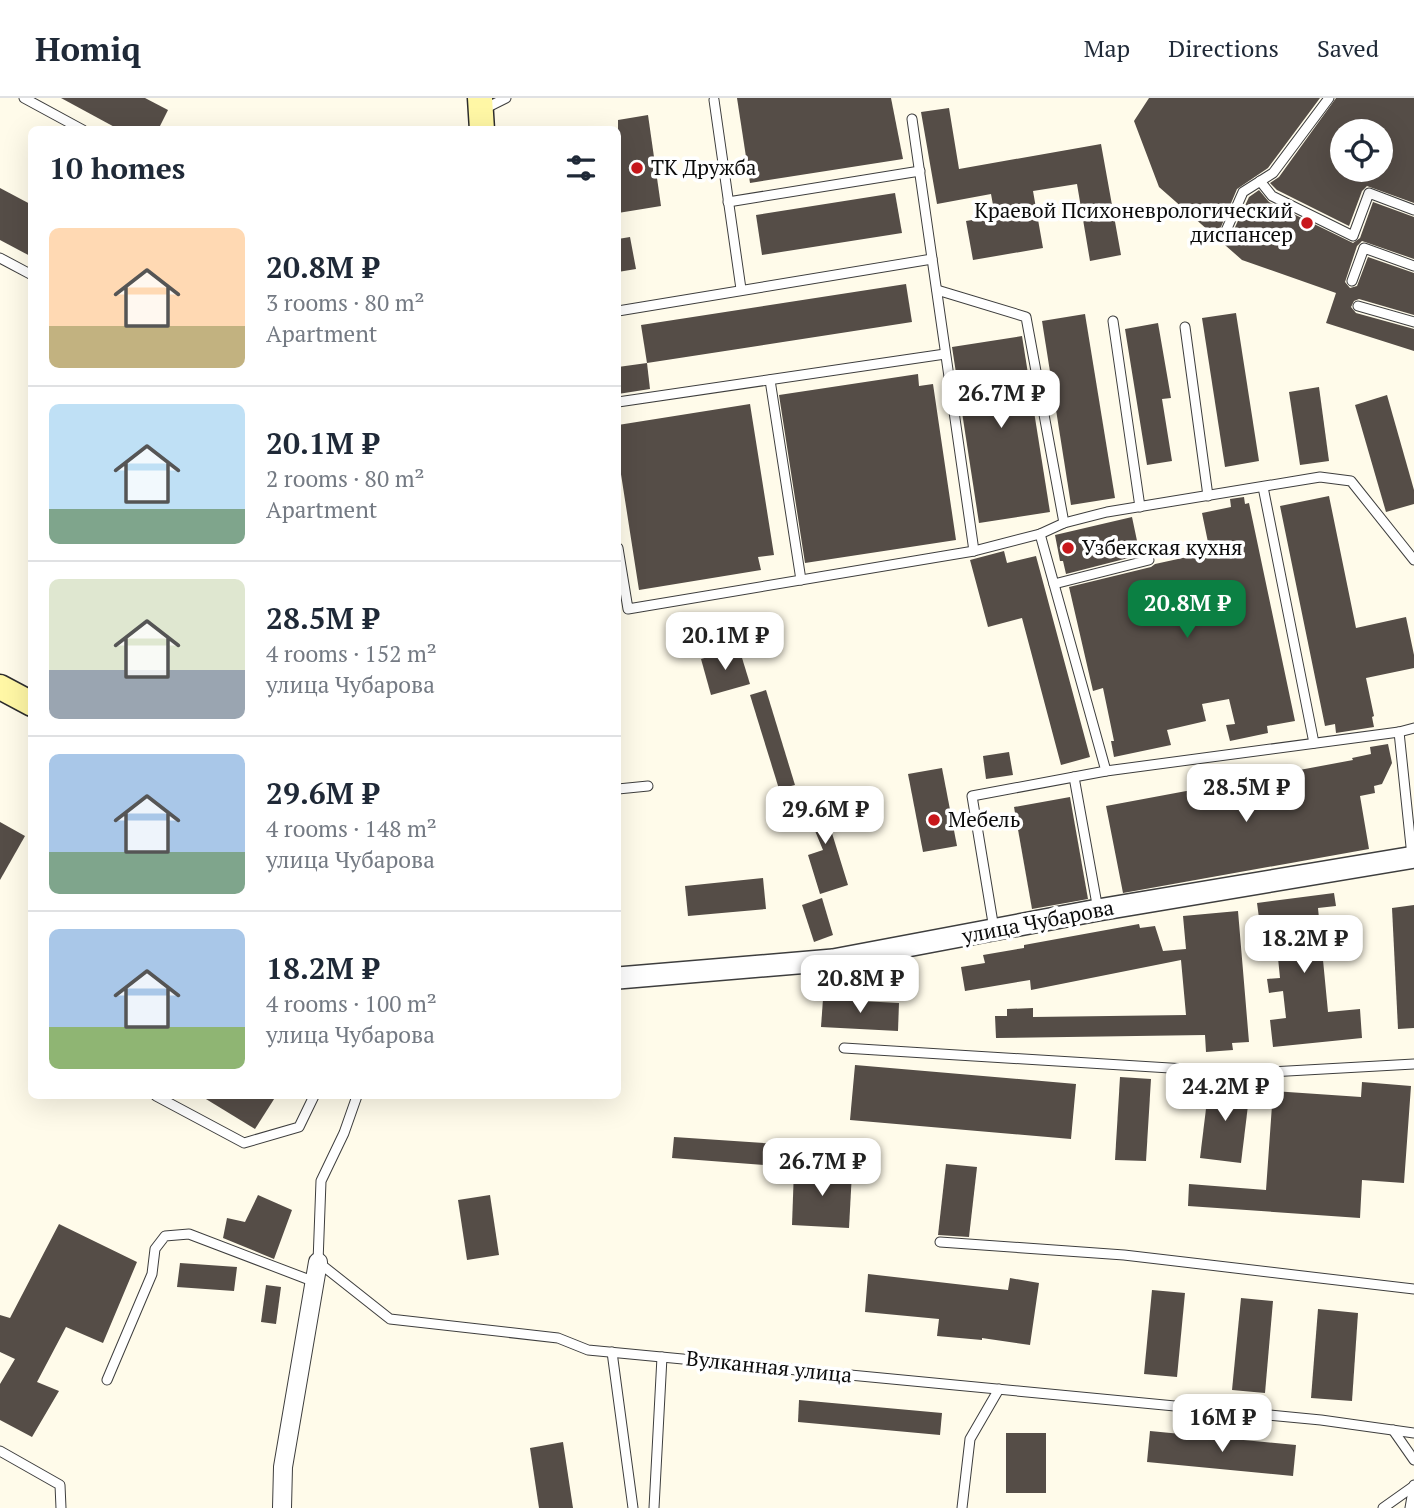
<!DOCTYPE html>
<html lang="en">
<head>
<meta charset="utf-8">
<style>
  :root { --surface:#fff; --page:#f2f2f3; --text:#1f2937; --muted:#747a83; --line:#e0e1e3; --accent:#0b8043 }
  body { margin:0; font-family:"PT Serif",serif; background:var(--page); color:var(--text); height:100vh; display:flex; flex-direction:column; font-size:26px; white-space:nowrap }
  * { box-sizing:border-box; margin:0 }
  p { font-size:23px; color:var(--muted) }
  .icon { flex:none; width:38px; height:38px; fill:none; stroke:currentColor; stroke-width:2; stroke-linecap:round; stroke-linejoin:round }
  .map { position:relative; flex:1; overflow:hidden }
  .details { position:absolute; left:28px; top:28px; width:593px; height:973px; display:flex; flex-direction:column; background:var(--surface); border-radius:10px; box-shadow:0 7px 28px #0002 }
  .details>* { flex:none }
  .buttons { position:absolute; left:1330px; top:21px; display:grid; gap:14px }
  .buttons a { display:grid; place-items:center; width:63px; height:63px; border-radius:50%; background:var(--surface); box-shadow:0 7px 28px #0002; font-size:35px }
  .price { position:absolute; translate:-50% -60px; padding:0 16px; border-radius:14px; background:#fff; color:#222; font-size:23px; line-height:46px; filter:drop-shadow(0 2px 4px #0008) }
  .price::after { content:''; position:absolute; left:50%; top:42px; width:21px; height:16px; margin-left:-10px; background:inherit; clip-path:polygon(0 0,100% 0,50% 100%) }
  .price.selected { background:var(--accent); color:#fff }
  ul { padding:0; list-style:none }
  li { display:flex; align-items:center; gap:21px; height:175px; padding:0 21px }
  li+li { border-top:2px solid var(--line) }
  li span { display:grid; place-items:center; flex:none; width:196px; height:140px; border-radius:10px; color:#555 }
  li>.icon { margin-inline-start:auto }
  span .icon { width:84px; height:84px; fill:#fffc; stroke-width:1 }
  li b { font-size:30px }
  h2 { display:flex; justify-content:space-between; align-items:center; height:84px; padding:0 21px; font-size:30px }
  header { display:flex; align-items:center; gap:42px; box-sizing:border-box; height:98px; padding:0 35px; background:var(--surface); border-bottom:2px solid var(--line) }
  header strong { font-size:33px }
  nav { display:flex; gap:38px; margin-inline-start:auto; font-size:24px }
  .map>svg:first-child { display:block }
</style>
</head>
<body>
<header>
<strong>Homiq</strong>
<nav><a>Map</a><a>Directions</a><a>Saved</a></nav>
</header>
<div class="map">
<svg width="1414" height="1410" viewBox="0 0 1414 1410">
  <rect width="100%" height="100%" fill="#fffbea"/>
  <g fill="#554d47" fill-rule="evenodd">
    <polygon points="61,0 145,0 168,12 158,32 120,32"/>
    <polygon points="737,0 891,0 903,61 750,85"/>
    <polygon points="1149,0 1320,0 1268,70 1237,91 1218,136 1223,142 1230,140 1249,99 1259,92 1269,104 1353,145 1360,140 1373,104 1414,119 1414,161 1362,143 1357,148 1345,184 1350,190 1357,188 1368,159 1414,175 1414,217 1359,201 1354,203 1351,209 1356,215 1414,231 1414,253 1326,225 1336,195 1242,162 1159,89 1134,23"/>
    <path d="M1336,0H1414V105L1367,88L1362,93L1349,128L1277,92L1270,85L1279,79ZM1342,33H1381V72H1342Z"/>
    <polygon points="949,10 959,71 1101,46 1121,157 1090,163 1077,86 1033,93 1043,150 973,162 966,123 995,118 991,96 937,106 921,14"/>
    <polygon points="648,17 661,108 618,115 618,22"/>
    <polygon points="0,90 32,107 32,159 0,142"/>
    <polygon points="895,95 902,135 762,157 756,117"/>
    <polygon points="630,139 636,171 618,174 618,141"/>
    <polygon points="906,186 912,224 647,265 641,227"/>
    <polygon points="1236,215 1259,363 1225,369 1202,220"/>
    <polygon points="1085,216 1115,400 1071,407 1042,223"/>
    <polygon points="1158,225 1171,300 1162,301 1172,363 1147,367 1125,231"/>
    <polygon points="1022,238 1050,414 979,425 952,249"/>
    <polygon points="647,265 650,291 618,296 618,269"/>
    <polygon points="918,276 919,288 933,286 956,442 805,465 779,297"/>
    <polygon points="1319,289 1329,363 1300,367 1289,294"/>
    <polygon points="1387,297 1414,392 1414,406 1386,414 1355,307"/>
    <polygon points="750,306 774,457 758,459 761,472 639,492 618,357 618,327"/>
    <polygon points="1329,398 1356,530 1406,519 1414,557 1414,570 1366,580 1374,618 1372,619 1374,629 1336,635 1335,626 1325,628 1280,408"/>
    <polygon points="1244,399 1245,406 1249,405 1295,623 1267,628 1268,635 1230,643 1226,627 1235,626 1229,601 1202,606 1206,623 1167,632 1171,647 1114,659 1111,643 1114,643 1103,590 1093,593 1069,489 1151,469 1155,466 1210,454 1202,415 1231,409 1230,401"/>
    <polygon points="1132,419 1140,457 1066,476 1063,463 1060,463 1055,437"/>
    <polygon points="1004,453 1007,465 1036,458 1090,659 1061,667 1022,520 988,529 970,462"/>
    <polygon points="739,550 750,586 711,597 701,561"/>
    <polygon points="766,592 795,687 779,691 750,597"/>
    <polygon points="1388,646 1392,665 1382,686 1374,688 1375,695 1360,698 1369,751 1123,795 1106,708 1353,662 1352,660 1371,656 1370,649"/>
    <polygon points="1009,654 1013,677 986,681 983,658"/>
    <polygon points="942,670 957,748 923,754 908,676"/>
    <polygon points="825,695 839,728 831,732 848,787 820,796 808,757 823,752 803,704"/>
    <polygon points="1070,699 1088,801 1032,811 1014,709"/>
    <polygon points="0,724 25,738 0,782"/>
    <polygon points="763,780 766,811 688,818 685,788"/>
    <polygon points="1334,795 1336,808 1318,810 1328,914 1360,911 1362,940 1273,949 1270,922 1286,920 1283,893 1269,895 1267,881 1280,880 1276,840 1269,840 1267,820 1259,820 1257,805"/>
    <polygon points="822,800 833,837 814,844 802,807"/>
    <polygon points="1414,807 1414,930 1398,931 1392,810"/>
    <polygon points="1238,813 1249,944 1232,945 1233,952 1206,954 1205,937 996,940 995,918 1007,918 1007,911 1033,910 1033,919 1186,917 1181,862 1031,892 1030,882 965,893 961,869 985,865 983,857 1024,850 1024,847 1139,826 1140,830 1155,828 1163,853 1186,851 1183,818"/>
    <polygon points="823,901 899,905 898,933 821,929"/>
    <polygon points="855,967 1076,986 1071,1041 850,1022"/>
    <polygon points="1120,979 1151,981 1146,1063 1115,1062"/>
    <polygon points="1362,984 1411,988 1404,1085 1362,1082 1360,1120 1188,1108 1189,1086 1266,1092 1273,993 1361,999"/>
    <polygon points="1209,986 1250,991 1241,1065 1200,1060"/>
    <polygon points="201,998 276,998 255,1031"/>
    <polygon points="674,1039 792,1047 791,1069 672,1060"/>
    <polygon points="946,1066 977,1069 969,1139 938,1137"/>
    <polygon points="794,1071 852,1074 849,1130 792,1127"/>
    <polygon points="258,1097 292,1112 274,1161 223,1140 227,1120 245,1124"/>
    <polygon points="490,1097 499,1157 467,1162 458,1102"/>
    <polygon points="59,1126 137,1164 103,1245 66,1229 37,1284 59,1293 32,1339 0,1322 0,1286 15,1261 0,1254 0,1217 10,1220"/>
    <polygon points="180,1165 237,1169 234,1193 177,1189"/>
    <polygon points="868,1176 1008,1192 1010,1180 1039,1185 1030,1247 982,1240 982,1242 937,1238 939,1221 865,1214"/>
    <polygon points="266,1187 281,1189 276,1226 261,1224"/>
    <polygon points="1152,1192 1185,1195 1177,1279 1144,1276"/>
    <polygon points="1241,1200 1273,1203 1265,1295 1232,1292"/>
    <polygon points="1318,1211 1358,1215 1352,1303 1311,1300"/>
    <polygon points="799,1302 942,1315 940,1337 798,1324"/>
    <polygon points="1150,1333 1296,1347 1293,1378 1147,1364"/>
    <rect x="1006" y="1335" width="40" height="60"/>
    <polygon points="563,1344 573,1410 539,1410 530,1350"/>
  </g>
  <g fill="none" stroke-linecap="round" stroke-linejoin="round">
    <g stroke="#3e3e3e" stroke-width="11">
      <g id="service">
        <polyline points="24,0 83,32"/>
        <polyline points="714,2 741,191"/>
        <polyline points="482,12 506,0"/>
        <polyline points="912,21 974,453 1040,436 1064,425 1107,414 1320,379 1351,383 1414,462"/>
        <polyline points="1260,83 1272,98 1353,138 1369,95 1414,112"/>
        <polyline points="728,104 920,73"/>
        <polyline points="1225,135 1243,94 1273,75 1329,0"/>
        <polyline points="0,160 32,177"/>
        <polyline points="1352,183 1364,150 1414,168"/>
        <polyline points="937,192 1026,219 1064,425"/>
        <polyline points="1358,208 1414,224"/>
        <polyline points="618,213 932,161"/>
        <polyline points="1113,223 1140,409"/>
        <polyline points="1185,229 1208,398"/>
        <polyline points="770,282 801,482"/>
        <polyline points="618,304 945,256"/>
        <polyline points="1263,389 1314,645"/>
        <polyline points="1040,436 1106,673 1399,634 1414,630"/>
        <polyline points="618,450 628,511 974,453"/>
        <polyline points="1054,486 1149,462"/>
        <polyline points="1399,634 1412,758"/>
        <polyline points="1074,679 1098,812"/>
        <polyline points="618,691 648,688"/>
        <polyline points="994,831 972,698 1106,673"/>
        <polyline points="844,950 1251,975 1414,966"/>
        <polyline points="156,998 244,1045 299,1029 314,998"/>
        <polyline points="357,998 344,1035 321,1083 318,1164 390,1221 558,1240 588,1252 1321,1322 1414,1335"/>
        <polyline points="940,1144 1124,1157 1414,1191"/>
        <polyline points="612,1254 633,1410"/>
        <polyline points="107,1282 152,1176 155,1151 165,1138 189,1136 315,1184"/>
        <polyline points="1393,1332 1414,1362"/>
        <polyline points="0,1353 60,1387 61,1410"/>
        <polyline points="654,1410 662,1259"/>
        <polyline points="962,1410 970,1341 999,1291"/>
        <polyline points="1383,1410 1414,1388"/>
        <polyline points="1410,1410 1414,1387"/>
      </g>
    </g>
    <g stroke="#3e3e3e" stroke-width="20">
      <polyline id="minor" points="282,1410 283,1369 318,1164"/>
    </g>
    <g stroke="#3e3e3e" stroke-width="24">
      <polyline id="tertiary" points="618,880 833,862 1098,812 1414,759"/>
    </g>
    <g stroke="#2d2d2d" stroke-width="27">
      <g id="secondary">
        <polyline points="480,0 482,32"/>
        <polyline points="0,589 32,606"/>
      </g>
    </g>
    <use href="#service" stroke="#fff" stroke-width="9"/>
    <use href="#minor" stroke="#fff" stroke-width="18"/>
    <use href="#tertiary" stroke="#fff" stroke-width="21"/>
    <use href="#secondary" stroke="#fff7a5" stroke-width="24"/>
  </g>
  <g fill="#c8171b" stroke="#fff" stroke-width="2.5">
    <circle cx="637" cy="70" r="7"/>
    <circle cx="1307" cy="125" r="7"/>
    <circle cx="1068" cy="450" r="7"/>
    <circle cx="934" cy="722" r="7"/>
  </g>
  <g text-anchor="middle" stroke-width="7" stroke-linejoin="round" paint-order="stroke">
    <g font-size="21" fill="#0b0b0b" stroke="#fff" text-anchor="start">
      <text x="651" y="77">ТК Дружба</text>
      <text x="1293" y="120" text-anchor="end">Краевой Психоневрологический<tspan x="1293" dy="24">диспансер</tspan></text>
      <text x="1082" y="457">Узбекская кухня</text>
      <text x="948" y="729">Мебель</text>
    </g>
    <g font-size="21" fill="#0b0b0b" stroke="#fff">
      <text transform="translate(1038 824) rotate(-11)" y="7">улица Чубарова</text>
      <text transform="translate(769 1269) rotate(6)" y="7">Вулканная улица</text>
    </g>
  </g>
</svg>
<div class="buttons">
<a><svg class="icon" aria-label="locate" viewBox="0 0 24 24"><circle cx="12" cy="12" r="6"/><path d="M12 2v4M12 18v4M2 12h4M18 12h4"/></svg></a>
</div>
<b class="price" style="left:1001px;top:332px">26.7M ₽</b>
<b class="price selected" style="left:1187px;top:542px">20.8M ₽</b>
<b class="price" style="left:725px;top:574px">20.1M ₽</b>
<b class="price" style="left:1246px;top:726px">28.5M ₽</b>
<b class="price" style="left:825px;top:748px">29.6M ₽</b>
<b class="price" style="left:1304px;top:877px">18.2M ₽</b>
<b class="price" style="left:860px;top:917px">20.8M ₽</b>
<b class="price" style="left:1225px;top:1025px">24.2M ₽</b>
<b class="price" style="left:822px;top:1100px">26.7M ₽</b>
<b class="price" style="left:1222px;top:1356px">16M ₽</b>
<section class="details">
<h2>10 homes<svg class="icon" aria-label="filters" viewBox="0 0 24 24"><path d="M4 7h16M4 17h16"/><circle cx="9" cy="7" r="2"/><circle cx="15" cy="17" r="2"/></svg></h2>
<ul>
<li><span style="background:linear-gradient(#ffd9b3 70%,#c2b280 0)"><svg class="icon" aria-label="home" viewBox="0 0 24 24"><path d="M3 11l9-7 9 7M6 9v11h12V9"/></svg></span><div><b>20.8M ₽</b><p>3 rooms · 80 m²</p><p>Apartment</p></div></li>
<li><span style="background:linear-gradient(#bfe0f5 75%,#7fa58c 0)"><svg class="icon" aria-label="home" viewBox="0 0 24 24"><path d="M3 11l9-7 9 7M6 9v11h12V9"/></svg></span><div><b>20.1M ₽</b><p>2 rooms · 80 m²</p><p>Apartment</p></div></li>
<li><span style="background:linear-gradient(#dfe7d0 65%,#9aa5b1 0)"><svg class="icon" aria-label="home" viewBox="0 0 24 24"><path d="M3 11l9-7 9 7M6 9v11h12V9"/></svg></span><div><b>28.5M ₽</b><p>4 rooms · 152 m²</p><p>улица Чубарова</p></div></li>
<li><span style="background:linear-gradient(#a9c7e8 70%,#7fa58c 0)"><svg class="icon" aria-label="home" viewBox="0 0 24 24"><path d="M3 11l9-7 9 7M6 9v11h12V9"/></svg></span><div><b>29.6M ₽</b><p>4 rooms · 148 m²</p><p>улица Чубарова</p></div></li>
<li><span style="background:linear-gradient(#a9c7e8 70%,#8fb573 0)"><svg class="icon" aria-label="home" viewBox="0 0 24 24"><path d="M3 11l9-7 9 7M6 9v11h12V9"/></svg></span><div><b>18.2M ₽</b><p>4 rooms · 100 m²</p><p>улица Чубарова</p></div></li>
</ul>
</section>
</div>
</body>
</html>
